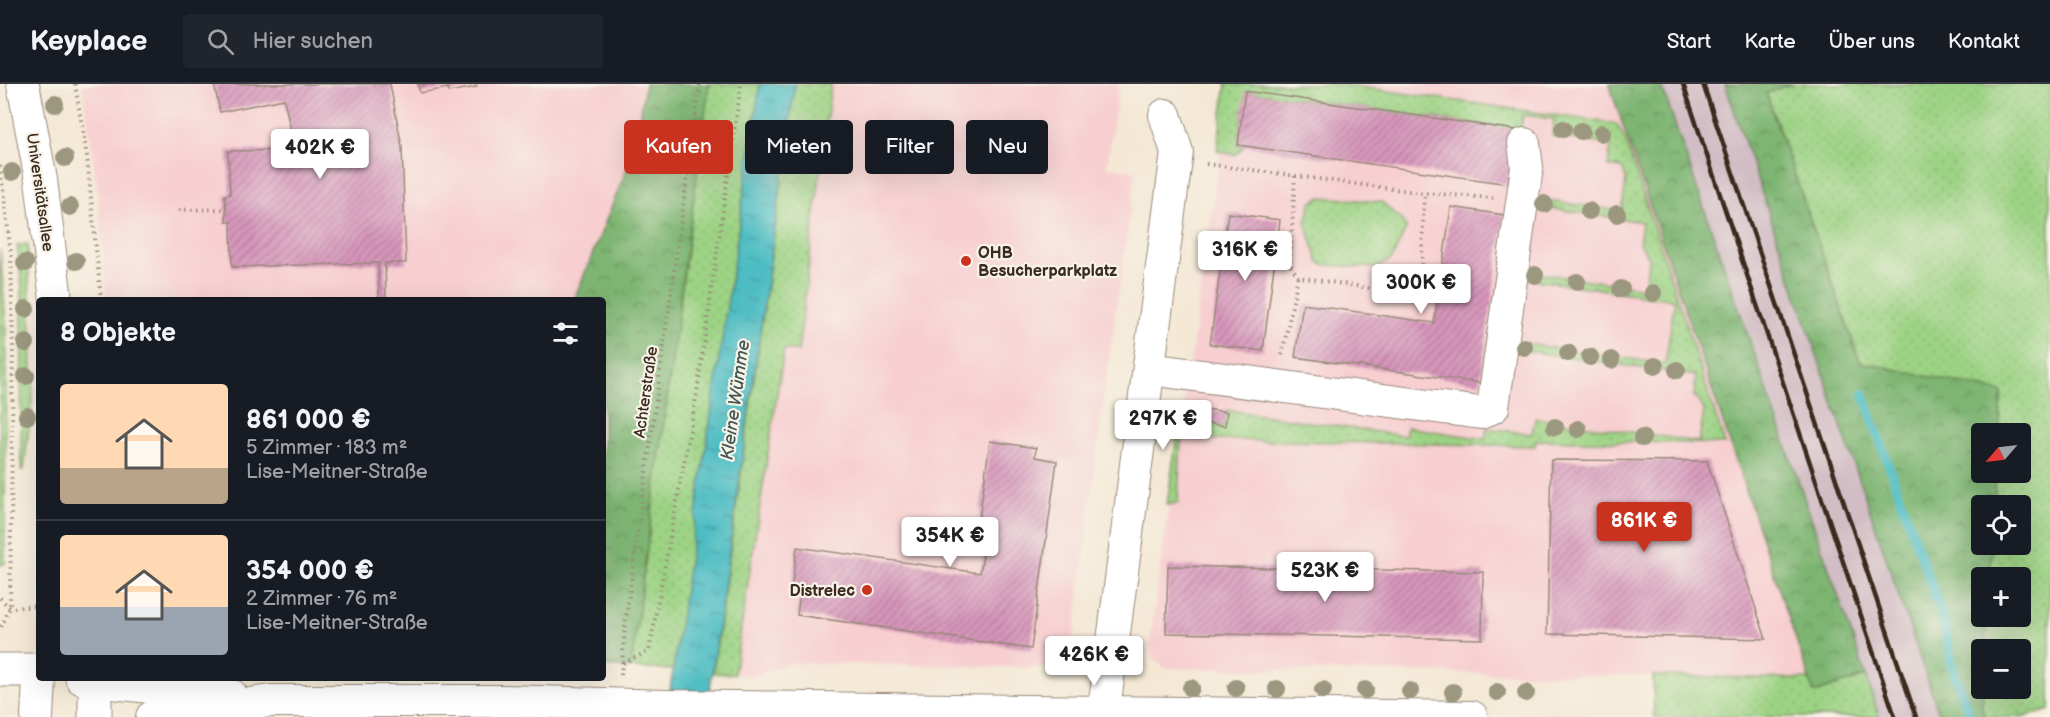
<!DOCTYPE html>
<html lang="de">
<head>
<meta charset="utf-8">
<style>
  :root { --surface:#171b24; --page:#20242c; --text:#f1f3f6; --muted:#9ea1a6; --line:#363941; --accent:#c8321e }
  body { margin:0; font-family:"Balsamiq Sans",sans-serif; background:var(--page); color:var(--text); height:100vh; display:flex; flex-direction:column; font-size:22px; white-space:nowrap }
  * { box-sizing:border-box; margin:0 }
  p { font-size:20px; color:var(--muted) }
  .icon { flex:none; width:33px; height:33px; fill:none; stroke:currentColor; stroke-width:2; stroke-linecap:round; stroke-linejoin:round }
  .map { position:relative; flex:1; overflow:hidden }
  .panel { position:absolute; left:36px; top:213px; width:570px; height:384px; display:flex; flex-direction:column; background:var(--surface); border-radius:6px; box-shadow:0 6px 24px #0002 }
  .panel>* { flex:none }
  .banner { position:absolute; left:624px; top:36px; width:570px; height:54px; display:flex; gap:12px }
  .needle { width:39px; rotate:242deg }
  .controls { position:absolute; left:1971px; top:339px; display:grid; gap:12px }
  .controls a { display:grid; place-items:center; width:60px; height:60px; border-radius:6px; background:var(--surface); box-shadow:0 6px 24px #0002; font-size:30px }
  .price { position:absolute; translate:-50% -51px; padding:0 14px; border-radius:6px; background:#fff; color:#222; font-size:20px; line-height:39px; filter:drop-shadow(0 2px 3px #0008) }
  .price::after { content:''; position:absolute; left:50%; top:36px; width:18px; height:14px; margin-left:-9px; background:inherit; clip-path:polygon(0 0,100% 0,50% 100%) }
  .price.current { background:var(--accent); color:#fff }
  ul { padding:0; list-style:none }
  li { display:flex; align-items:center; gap:18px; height:150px; padding:0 24px }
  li+li { border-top:2px solid var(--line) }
  li span { display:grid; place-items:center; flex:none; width:168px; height:120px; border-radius:6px; color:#555 }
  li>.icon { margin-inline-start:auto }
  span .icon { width:72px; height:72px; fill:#fffc; stroke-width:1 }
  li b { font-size:26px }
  h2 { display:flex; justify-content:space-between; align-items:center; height:72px; padding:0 24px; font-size:26px }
  .chip { padding:0 21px; border-radius:6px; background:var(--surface); box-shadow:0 6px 24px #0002; font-size:21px; line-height:54px }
  .chip.current { background:var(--accent); color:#fff }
  header { display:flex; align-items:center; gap:36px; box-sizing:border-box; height:84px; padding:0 30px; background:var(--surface); border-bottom:2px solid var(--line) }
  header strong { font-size:28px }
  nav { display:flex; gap:33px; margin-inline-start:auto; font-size:21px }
  .search { width:420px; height:54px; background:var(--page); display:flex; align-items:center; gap:15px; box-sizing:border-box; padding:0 21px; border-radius:6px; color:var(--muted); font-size:22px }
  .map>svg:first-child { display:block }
</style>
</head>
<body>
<header>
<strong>Keyplace</strong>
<div class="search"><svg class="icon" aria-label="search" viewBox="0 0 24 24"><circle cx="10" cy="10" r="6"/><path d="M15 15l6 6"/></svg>Hier suchen</div>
<nav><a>Start</a><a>Karte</a><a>Über uns</a><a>Kontakt</a></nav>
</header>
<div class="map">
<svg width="2050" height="633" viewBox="0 0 2050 633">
  <defs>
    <pattern id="green-dots" width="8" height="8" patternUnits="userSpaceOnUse" patternTransform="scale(1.5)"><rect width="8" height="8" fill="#9dd384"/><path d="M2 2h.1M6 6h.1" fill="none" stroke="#88b572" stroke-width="1.8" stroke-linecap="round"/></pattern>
    <pattern id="forest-crowns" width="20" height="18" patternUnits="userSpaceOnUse" patternTransform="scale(1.5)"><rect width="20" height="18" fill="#7eb572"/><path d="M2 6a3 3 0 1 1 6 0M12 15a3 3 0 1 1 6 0" fill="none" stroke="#68935d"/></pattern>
    <pattern id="water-ripples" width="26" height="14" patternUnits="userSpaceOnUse" patternTransform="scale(1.5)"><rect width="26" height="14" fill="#4ebdc3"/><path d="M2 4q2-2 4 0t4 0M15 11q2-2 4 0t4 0" fill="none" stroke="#429a9e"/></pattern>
    <pattern id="building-hatch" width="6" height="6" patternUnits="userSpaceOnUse" patternTransform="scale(1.5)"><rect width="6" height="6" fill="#d796bb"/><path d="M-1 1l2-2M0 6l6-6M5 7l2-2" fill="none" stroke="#b07b97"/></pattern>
  </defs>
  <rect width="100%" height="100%" fill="#f7f3e8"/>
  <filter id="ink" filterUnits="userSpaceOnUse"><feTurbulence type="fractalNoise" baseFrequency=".0167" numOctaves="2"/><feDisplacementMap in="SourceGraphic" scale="12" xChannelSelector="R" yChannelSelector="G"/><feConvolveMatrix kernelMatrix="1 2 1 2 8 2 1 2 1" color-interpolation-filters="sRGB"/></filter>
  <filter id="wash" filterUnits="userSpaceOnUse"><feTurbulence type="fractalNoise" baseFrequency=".008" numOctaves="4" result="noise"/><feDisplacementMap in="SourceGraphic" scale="24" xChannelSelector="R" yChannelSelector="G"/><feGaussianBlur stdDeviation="1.35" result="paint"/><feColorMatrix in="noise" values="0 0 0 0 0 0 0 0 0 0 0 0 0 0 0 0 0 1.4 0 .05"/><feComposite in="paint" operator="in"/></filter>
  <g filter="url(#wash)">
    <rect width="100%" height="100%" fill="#f4e8d5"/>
    <g fill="#f7cfd0">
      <polygon points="82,0 645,0 636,62 574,216 106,216 98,111"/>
      <polygon points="831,0 1119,0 1107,83 1136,87 1104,310 1073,562 1068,573 1055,584 789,579 755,592 734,590 784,264 798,266"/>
      <polygon points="1230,0 1609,0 1809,595 1165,584 1154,575 1149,562"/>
    </g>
    <polygon fill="#d2bdc5" points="1661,0 1725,0 1940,633 1879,633"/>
    <g fill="url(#green-dots)" stroke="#6c7e51" stroke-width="1.5">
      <polygon points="709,0 760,0 674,586 631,584"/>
      <polygon points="795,0 831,0 798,267 784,265 734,590 713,589"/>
      <polygon points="1226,0 1339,0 1617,40 1625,55 1725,360 1536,356 1535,362 1181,355 1178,419 1167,421 1179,336 1224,342 1227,326 1405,352 1407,343 1485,355 1487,344 1532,350 1535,334 1699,358 1704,327 1697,314 1694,313 1696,292 1512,265 1514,258 1665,280 1675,216 1524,194 1525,187 1644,204 1649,173 1639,159 1642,138 1534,122 1535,115 1622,127 1626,95 1622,84 1608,82 1611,61 1552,52 1554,35 1523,31 1521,44 1516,46 1246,7 1238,61 1245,62 1235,71 1217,67"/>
      <polygon points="1791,0 2050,0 2050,626 2024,633 1985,633 1982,624 1983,605 2020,604 2020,566 1985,565 1987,533 2020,532 2020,494 1990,493 1992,461 2020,460 2020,422 1994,421 1996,389 2020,388 2020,350 1999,349 2001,308 1860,278 1766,8"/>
      <polygon points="1321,113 1382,118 1405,139 1406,145 1392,175 1376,184 1324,181 1318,178 1306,139 1311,119"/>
      <polygon points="28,160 33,309 24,386 21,386 22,201 17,161"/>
      <polygon points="0,166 6,236 5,480 0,481"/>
      <polygon points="1653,592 1809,595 1814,609 1866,592 1879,633 1654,633"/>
    </g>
    <g fill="url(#forest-crowns)" stroke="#5c7048" stroke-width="1.5">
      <polygon points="645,0 709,0 631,584 603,582 603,216 574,216 636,62"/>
      <polygon points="1609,0 1661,0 1866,592 1814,609"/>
      <polygon points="1725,0 1791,0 1766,9 1860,278 2002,308 1999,349 1982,350 1982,388 1996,389 1994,421 1982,422 1982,460 1992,461 1990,493 1982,494 1982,532 1987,533 1985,565 1982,566 1982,624 1985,633 1940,633"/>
    </g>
    <polygon fill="url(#water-ripples)" stroke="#447470" stroke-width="1.5" points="760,0 795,0 706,633 666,633"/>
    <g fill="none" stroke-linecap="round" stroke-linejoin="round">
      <polyline stroke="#4ebdc3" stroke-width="9" points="1863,309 1942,532 1953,585 1970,633"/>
    </g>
    <g id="blocks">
      <g fill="url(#building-hatch)">
        <polygon points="214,0 390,0 402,63 406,179 385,179 386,216 379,216 378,179 232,183 231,138 226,138 226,125 225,111 230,110 228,67 295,66 284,15 220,28"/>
        <polygon points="418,0 476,0 477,3 449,8 448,4 420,9"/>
        <polygon points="1245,7 1516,46 1508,100 1238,61"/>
        <polygon points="1451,123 1504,131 1480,299 1295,273 1303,220 1434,239"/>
        <polygon points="1228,129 1280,136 1263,267 1210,260"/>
        <polygon points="1190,323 1227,328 1225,342 1188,336"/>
        <polygon points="990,357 1036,364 1035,373 1057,377 1031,565 797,531 800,509 791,508 797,463 980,489 985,459 976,457"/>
        <polygon points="1551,376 1707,377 1766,555 1547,550"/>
        <polygon points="1168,482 1483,488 1482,555 1166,549"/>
      </g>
    </g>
  </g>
  <g filter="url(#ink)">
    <use href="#blocks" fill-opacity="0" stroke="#98897a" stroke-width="1.5"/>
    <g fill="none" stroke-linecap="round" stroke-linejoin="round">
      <g stroke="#98897a" stroke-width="34">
        <g id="minor">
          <polyline points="23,0 41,96 56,216"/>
          <polyline points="1149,285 1481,329 1493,323 1527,83 1524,60"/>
          <polyline points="95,594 95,597 232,612"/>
          <polyline points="37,633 39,594"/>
          <polyline points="152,633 271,617 506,617 666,622 1472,633"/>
          <polyline points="1103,633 1177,68 1165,31"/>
        </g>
      </g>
      <g stroke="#98897a" stroke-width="35">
        <g id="major">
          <polyline points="0,586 39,586"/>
          <polyline points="82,594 95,597 95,633"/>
        </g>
      </g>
      <g stroke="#98897a" stroke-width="4" stroke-dasharray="1.5 4.5" stroke-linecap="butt">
        <polyline points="75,0 87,72 101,216"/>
        <polyline points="1206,80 1424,109 1493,114"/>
        <polyline points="0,82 11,169 13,265 10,524 0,545"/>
        <polyline points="1295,92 1290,180 1298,193 1407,210 1421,203 1424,109"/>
        <polyline points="179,126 226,125"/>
        <polyline points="1282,271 1298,193"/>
        <polyline points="0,514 10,524 39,522"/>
        <polyline points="623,579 649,567 697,308 741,0"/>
        <polyline points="621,591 626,533 700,0"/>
      </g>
      <use href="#minor" stroke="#fff" stroke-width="32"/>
      <use href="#major" stroke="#fff" stroke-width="33"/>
      <g stroke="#3b2a1e" stroke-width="4.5">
        <polyline points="1683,0 1895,633"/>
        <polyline points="1703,0 1916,633"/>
      </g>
    </g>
    <g fill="#9c977f">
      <circle cx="55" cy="20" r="9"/>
      <circle cx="1563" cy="45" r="9"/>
      <circle cx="1581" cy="47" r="9"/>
      <circle cx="1602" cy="49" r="9"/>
      <circle cx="65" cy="74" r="9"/>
      <circle cx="12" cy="88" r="9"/>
      <circle cx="1544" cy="120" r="9"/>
      <circle cx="70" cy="123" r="9"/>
      <circle cx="1589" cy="127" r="9"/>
      <circle cx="1617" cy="130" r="9"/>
      <circle cx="76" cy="177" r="9"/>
      <circle cx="25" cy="179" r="9"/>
      <circle cx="1535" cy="191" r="9"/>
      <circle cx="1577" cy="198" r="9"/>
      <circle cx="1621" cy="205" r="9"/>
      <circle cx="1653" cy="209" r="9"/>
      <circle cx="26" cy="225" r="9"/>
      <circle cx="26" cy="259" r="9"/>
      <circle cx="1524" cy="263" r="9"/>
      <circle cx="1568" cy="269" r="9"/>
      <circle cx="1590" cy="273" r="9"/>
      <circle cx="1611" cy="276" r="9"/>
      <circle cx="1655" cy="282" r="9"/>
      <circle cx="1677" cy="286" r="9"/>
      <circle cx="26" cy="292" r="9"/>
      <circle cx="27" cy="332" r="9"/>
      <circle cx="1555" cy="343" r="9"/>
      <circle cx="1578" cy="345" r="9"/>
      <circle cx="1642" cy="354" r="9"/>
      <circle cx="1191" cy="604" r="9"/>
      <circle cx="1236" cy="604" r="9"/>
      <circle cx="1277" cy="605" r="9"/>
      <circle cx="1323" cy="606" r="9"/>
      <circle cx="1365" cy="606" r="9"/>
      <circle cx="1410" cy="607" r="9"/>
      <circle cx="1453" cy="608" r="9"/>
      <circle cx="1497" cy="608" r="9"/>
      <circle cx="1526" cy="609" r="9"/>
    </g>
  </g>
  <g fill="#c8321e" stroke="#f7f3e8" stroke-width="2">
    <circle cx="966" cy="177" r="6"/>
    <circle cx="867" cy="506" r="6"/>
  </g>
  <g text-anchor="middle" stroke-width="4.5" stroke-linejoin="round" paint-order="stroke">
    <g font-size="16" fill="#3b2a1e" stroke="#f7f3e8">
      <text transform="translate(41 108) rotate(82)" y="6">Universitätsallee</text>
      <text transform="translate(645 308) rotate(-82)" y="6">Achterstraße</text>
    </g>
    <g font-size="16" font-weight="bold" fill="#3b2a1e" stroke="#f7f3e8" text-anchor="start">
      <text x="978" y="174">OHB<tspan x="978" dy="18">Besucherparkplatz</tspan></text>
      <text x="855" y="512" text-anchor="end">Distrelec</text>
    </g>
    <g font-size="18" font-style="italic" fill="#415650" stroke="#f7f3e8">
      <text transform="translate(735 316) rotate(-82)" y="6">Kleine Wümme</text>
    </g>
  </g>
</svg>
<div class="controls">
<a><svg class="needle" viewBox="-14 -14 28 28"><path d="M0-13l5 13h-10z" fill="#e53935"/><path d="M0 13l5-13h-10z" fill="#9ea1a6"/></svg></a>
<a><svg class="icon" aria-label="locate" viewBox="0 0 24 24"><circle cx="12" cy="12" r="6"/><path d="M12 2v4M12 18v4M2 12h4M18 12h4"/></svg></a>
<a>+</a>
<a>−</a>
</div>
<b class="price" style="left:320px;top:96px">402K €</b>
<b class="price" style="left:1245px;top:198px">316K €</b>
<b class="price" style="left:1421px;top:231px">300K €</b>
<b class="price" style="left:1163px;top:367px">297K €</b>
<b class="price current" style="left:1644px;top:469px">861K €</b>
<b class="price" style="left:950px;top:484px">354K €</b>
<b class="price" style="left:1325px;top:519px">523K €</b>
<b class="price" style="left:1094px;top:603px">426K €</b>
<div class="banner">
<a class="chip current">Kaufen</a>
<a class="chip">Mieten</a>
<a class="chip">Filter</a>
<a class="chip">Neu</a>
</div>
<section class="panel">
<h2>8 Objekte<svg class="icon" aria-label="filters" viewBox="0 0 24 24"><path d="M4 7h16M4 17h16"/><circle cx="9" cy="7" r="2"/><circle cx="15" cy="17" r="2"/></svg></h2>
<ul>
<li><span style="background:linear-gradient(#ffd9b3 70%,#b9a48a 0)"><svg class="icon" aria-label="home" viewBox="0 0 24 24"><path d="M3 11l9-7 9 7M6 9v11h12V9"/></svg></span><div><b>861 000 €</b><p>5 Zimmer · 183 m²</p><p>Lise-Meitner-Straße</p></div></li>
<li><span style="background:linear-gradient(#ffd9b3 60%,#9aa5b1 0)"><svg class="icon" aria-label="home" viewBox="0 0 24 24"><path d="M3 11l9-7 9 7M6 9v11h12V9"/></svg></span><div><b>354 000 €</b><p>2 Zimmer · 76 m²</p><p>Lise-Meitner-Straße</p></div></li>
</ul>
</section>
</div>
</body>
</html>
